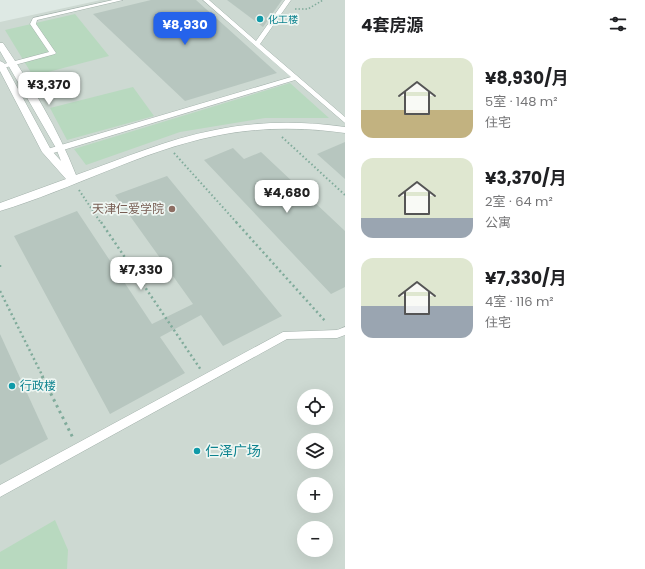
<!DOCTYPE html>
<html lang="zh">
<head>
<meta charset="utf-8">
<style>
  :root { --surface:#fff; --page:#f6f6f6; --text:#202124; --muted:#757577; --accent:#2563eb }
  body { margin:0; font-family:Poppins,"Noto Sans SC",sans-serif; background:var(--page); color:var(--text); height:100vh; display:flex; flex-direction:column; font-size:15px; white-space:nowrap }
  * { box-sizing:border-box; margin:0 }
  p { font-size:13px; color:var(--muted) }
  .icon { flex:none; width:22px; height:22px; fill:none; stroke:currentColor; stroke-width:2; stroke-linecap:round; stroke-linejoin:round }
  .map { position:relative; flex:1; overflow:hidden }
  .details { display:flex; flex-direction:column; background:var(--surface); width:300px }
  .details>* { flex:none }
  .fabs { position:absolute; left:297px; top:389px; display:grid; gap:8px }
  .fabs a { display:grid; place-items:center; width:36px; height:36px; border-radius:50%; background:var(--surface); box-shadow:0 4px 16px #0002; font-size:20px }
  .price { position:absolute; translate:-50% -34px; padding:0 9px; border-radius:8px; background:#fff; color:#222; font-size:13px; line-height:26px; filter:drop-shadow(0 1px 2px #0008) }
  .price::after { content:''; position:absolute; left:50%; top:24px; width:12px; height:9px; margin-left:-6px; background:inherit; clip-path:polygon(0 0,100% 0,50% 100%) }
  .price.on { background:var(--accent); color:#fff }
  ul { padding:0; list-style:none }
  li { display:flex; align-items:center; gap:12px; height:100px; padding:0 16px }
  li span { display:grid; place-items:center; flex:none; width:112px; height:80px; border-radius:12px; color:#555 }
  li>.icon { margin-inline-start:auto }
  span .icon { width:48px; height:48px; fill:#fffc; stroke-width:1 }
  li b { font-size:17px }
  h2 { display:flex; justify-content:space-between; align-items:center; height:48px; padding:0 16px; font-size:17px }
  main { display:flex; flex:1; min-height:0 }
  .map>svg:first-child { display:block }
</style>
</head>
<body>
<main>
<div class="map">
<svg width="345" height="569" viewBox="0 0 345 569">
  <rect width="100%" height="100%" fill="#dee9e4"/>
  <path fill="#cdd9d2" fill-rule="evenodd" d="M101,0H345V569H0V22ZM304,396H326V418H304ZM304,440H326V462H304ZM304,484H326V506H304ZM304,528H326V550H304Z"/>
  <g fill="#b8d9bf">
    <polygon points="75,14 109,56 33,76 5,30"/>
    <polygon points="290,83 329,118 265,118 180,132 86,165 74,149"/>
    <polygon points="133,87 154,116 67,140 50,108"/>
    <polygon points="55,520 68,550 67,569 0,569 0,552"/>
  </g>
  <g fill="#b7c6bf">
    <polygon points="151,0 196,0 277,73 185,101 93,14"/>
    <polygon points="227,0 282,0 263,27"/>
    <polygon points="345,142 345,179 317,154"/>
    <polygon points="233,148 244,159 261,152 345,231 345,287 331,294 204,160"/>
    <polygon points="167,176 282,316 223,346 201,315 160,337 185,373 110,414 14,236 77,211 152,324 193,304 115,195"/>
    <polygon points="0,334 48,439 0,465"/>
  </g>
  <g fill="none" stroke-linecap="round" stroke-linejoin="round">
    <g stroke="#a2b0aa" stroke-width="1">
      <g id="service">
        <polygon points="113,0 123,0 37,20 36,24 56,53 55,54 0,69 0,65 49,52 30,24 33,18"/>
        <polygon points="203,0 209,0 256,41 285,0 291,0 260,44 345,117 345,123 295,80 50,154 44,154 44,150 291,77"/>
        <polygon points="345,327 345,335 337,338 287,339 0,497 0,485 283,332 337,330"/>
      </g>
    </g>
    <g stroke="#a2b0aa" stroke-width="1">
      <path id="minor" d="M0,43H3C31,84 58,129 76,175C122,159 167,139 215,130C258,121 302,121 345,127V133C302,127 258,127 215,136C141,151 73,189 0,211V203L66,179L42,152L0,71V61L4,63L51,150L61,161L56,148L0,51Z"/>
    </g>
    <polyline stroke="#80ab9b" stroke-width="1.5" stroke-dasharray="1.5 2" stroke-linecap="butt" points="295,9 308,9 323,0"/>
    <g stroke="#80ab9b" stroke-width="2" stroke-dasharray="1.5 2.5" stroke-linecap="butt">
      <polyline points="282,137 345,195"/>
      <polyline points="174,153 237,223"/>
      <polyline points="79,190 101,223"/>
    </g>
    <g stroke="#80ab9b" stroke-width="2.5" stroke-dasharray="2 3" stroke-linecap="butt">
      <polyline points="101,222 201,370"/>
      <polyline points="236,222 326,322"/>
      <polyline points="0,265 0,268"/>
      <polyline points="0,291 43,377"/>
    </g>
    <polyline stroke="#80ab9b" stroke-width="3" stroke-dasharray="2.5 4" stroke-linecap="butt" points="42,376 73,438"/>
    <use href="#service" fill="#fff" fill-rule="evenodd"/>
    <use href="#minor" fill="#fff" fill-rule="evenodd"/>
  </g>
  <g fill="#0f9aa8" stroke="#eef6f2" stroke-width="1.5">
    <circle cx="260" cy="19" r="4"/>
    <circle cx="12" cy="386" r="4"/>
    <circle cx="197" cy="451" r="4"/>
  </g>
  <circle fill="#8d6e63" stroke="#eef6f2" stroke-width="1.5" cx="172" cy="209" r="4"/>
  <g text-anchor="middle" stroke-width="3.5" stroke-linejoin="round" paint-order="stroke">
    <g font-size="10" fill="#0d838f" stroke="#eef6f2" text-anchor="start">
      <text x="268" y="23">化工楼</text>
    </g>
    <g font-size="12" fill="#785e54" stroke="#eef6f2" text-anchor="end">
      <text x="164" y="213">天津仁爱学院</text>
    </g>
    <g font-size="12" fill="#0d838f" stroke="#eef6f2" text-anchor="start">
      <text x="20" y="390">行政楼</text>
    </g>
    <g font-size="14" fill="#0d838f" stroke="#eef6f2" text-anchor="start">
      <text x="205" y="456">仁泽广场</text>
    </g>
  </g>
</svg>
<div class="fabs">
<a><svg class="icon" aria-label="locate" viewBox="0 0 24 24"><circle cx="12" cy="12" r="6"/><path d="M12 2v4M12 18v4M2 12h4M18 12h4"/></svg></a>
<a><svg class="icon" aria-label="layers" viewBox="0 0 24 24"><path d="M12 4l9 5-9 5-9-5zM3 14l9 5 9-5"/></svg></a>
<a>+</a>
<a>−</a>
</div>
<b class="price on" style="left:185px;top:46px">¥8,930</b>
<b class="price" style="left:49px;top:106px">¥3,370</b>
<b class="price" style="left:287px;top:214px">¥4,680</b>
<b class="price" style="left:141px;top:291px">¥7,330</b>
</div>
<section class="details">
<h2>4套房源<svg class="icon" aria-label="filters" viewBox="0 0 24 24"><path d="M4 7h16M4 17h16"/><circle cx="9" cy="7" r="2"/><circle cx="15" cy="17" r="2"/></svg></h2>
<ul>
<li><span style="background:linear-gradient(#dfe7d0 65%,#c2b280 0)"><svg class="icon" aria-label="home" viewBox="0 0 24 24"><path d="M3 11l9-7 9 7M6 9v11h12V9"/></svg></span><div><b>¥8,930/月</b><p>5室 · 148 m²</p><p>住宅</p></div></li>
<li><span style="background:linear-gradient(#dfe7d0 75%,#9aa5b1 0)"><svg class="icon" aria-label="home" viewBox="0 0 24 24"><path d="M3 11l9-7 9 7M6 9v11h12V9"/></svg></span><div><b>¥3,370/月</b><p>2室 · 64 m²</p><p>公寓</p></div></li>
<li><span style="background:linear-gradient(#dfe7d0 60%,#9aa5b1 0)"><svg class="icon" aria-label="home" viewBox="0 0 24 24"><path d="M3 11l9-7 9 7M6 9v11h12V9"/></svg></span><div><b>¥7,330/月</b><p>4室 · 116 m²</p><p>住宅</p></div></li>
</ul>
</section>
</main>
</body>
</html>
